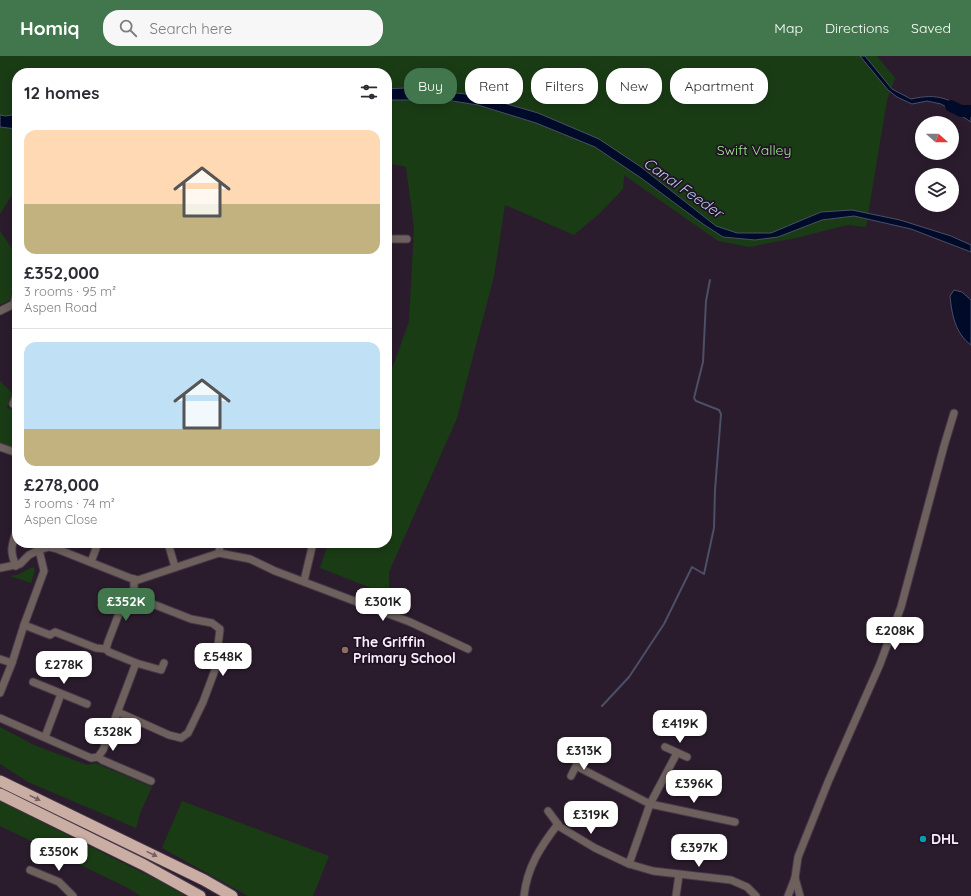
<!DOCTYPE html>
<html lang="en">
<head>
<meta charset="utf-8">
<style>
  :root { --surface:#fff; --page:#f7f7f7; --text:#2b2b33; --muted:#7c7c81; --line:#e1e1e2; --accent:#42774d }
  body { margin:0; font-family:Quicksand,sans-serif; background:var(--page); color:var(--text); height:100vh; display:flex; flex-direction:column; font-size:15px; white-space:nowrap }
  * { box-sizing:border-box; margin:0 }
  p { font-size:13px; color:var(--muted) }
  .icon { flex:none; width:22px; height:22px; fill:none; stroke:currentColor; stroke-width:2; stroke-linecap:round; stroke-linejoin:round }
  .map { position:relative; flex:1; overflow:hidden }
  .side { position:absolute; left:12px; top:12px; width:380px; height:480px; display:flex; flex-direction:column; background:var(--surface); border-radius:16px; box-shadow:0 2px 10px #0003 }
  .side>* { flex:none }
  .banner { position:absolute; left:404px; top:12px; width:380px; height:36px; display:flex; gap:8px }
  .needle { width:26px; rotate:111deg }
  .tools { position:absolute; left:915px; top:60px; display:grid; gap:8px }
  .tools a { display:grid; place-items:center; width:44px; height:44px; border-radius:50%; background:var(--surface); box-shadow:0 2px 10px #0003; font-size:20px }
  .price { position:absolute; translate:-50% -34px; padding:0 9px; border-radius:8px; background:#fff; color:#222; font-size:13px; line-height:26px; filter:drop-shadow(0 1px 2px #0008) }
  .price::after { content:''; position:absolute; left:50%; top:24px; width:12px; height:9px; margin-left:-6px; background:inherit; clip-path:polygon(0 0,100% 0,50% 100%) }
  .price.selected { background:var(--accent); color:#fff }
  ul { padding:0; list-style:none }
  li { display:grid; align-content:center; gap:8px; height:212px; padding:0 12px }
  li+li { border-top:1px solid var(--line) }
  li span { display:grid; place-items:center; height:124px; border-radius:12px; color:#555 }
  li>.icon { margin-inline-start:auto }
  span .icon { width:72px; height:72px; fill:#fffc; stroke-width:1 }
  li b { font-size:17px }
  h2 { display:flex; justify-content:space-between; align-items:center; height:48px; padding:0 12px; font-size:17px }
  .chip { padding:0 14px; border-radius:16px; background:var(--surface); box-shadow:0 2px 10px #0003; font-size:14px; line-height:36px }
  .chip.selected { background:var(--accent); color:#fff }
  header { display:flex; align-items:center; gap:24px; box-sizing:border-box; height:56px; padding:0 20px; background:var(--accent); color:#fff }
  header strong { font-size:19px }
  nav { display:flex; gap:22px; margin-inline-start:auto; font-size:14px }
  .search { width:280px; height:36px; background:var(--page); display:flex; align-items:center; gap:10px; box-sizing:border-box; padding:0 14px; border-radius:16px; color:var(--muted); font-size:15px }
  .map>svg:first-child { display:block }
</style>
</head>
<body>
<header>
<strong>Homiq</strong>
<div class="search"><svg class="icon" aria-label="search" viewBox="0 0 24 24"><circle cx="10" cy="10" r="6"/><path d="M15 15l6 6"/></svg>Search here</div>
<nav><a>Map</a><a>Directions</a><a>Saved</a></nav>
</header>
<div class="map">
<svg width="971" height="840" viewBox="0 0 971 840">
  <rect width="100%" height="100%" fill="#2b1c2d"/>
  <g fill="#1a3c15">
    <polygon points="0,0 877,0 895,22 887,44 866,171 847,169 800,181 750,191 718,185 624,119 623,133 600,157 574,179 505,149 494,220 457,362 389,516 389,539 320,512 328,487 387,487 387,326 409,266 414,172 406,111 387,107 387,17 17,17 17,66 0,65"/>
    <polygon points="0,71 17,73 17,131 0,158"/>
    <polygon points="0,175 17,200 17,213 10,244 0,249"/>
    <polygon points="0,325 12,337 7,352 12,353 15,362 17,362 17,394 0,387"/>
    <polygon points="33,511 35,513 31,527 10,520 17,519"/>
    <polygon points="0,671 34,689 87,709 95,707 152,731 141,755 136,772 28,726 0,708"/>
    <polygon points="0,745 161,826 185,840 141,840 126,831 0,770"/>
    <polygon points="182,745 329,800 313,840 248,840 162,792"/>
  </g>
  <g fill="#000a29" stroke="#4b4f68">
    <path d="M860,0H865L892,33L911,43C938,37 950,42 971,59V66L960,59L941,48L927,45L912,48L897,41L888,34Z"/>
    <polygon points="405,32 476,39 538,57 599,83 641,111 716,170 737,177 771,177 821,156 852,154 900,164 951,180 971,189 971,196 911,173 854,160 822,164 778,181 755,184 723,181 703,168 641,122 595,91 536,67 478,49 446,44 387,44 387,33"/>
    <polygon points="17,58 17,73 0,71 0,59 6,60"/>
    <path d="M954,234L962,236L971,244V289C955,277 952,259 950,240Z"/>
  </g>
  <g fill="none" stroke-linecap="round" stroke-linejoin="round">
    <polyline stroke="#4b4f68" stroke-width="2" points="602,650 629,621 664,568 692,511 704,518 714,472 715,434 721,358 719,354 696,345 694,342 703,306 706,245 710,224"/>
    <polyline stroke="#000a29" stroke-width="12" points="951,50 961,55 971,55"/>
    <g stroke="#483a4a" stroke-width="9">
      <g id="minor">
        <polyline points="387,183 407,183"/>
        <polyline points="14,248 17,235"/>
        <polyline points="0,255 14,248 17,252"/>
        <polyline points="13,348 17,338"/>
        <polyline points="0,391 17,397"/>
        <polyline points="168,487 175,511"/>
        <polyline points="219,497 220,487"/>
        <polyline points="91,506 98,487"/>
        <path d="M16,510C9,494 12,489 17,473"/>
        <polyline points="0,512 20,508 29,499 39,494 49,491 57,493 130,522 138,524 219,497 250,503 275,515 410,566 468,593"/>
        <polyline points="304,525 313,487"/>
        <polyline points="24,569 50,579 55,576 96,592 106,593"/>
        <polyline points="106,593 108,586 126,539 134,534"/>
        <polyline points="0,603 12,607"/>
        <polyline points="136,607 161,614 164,607"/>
        <polyline points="33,626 87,648"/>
        <polyline points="0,637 12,607 24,569 44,515 39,494"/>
        <polyline points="118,656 169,679 181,682 188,677 203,646 215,614 220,573 212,567 191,563 140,543 134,538 134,523"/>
        <polyline points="0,662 91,702 98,701 103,694 136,607 109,596 106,593"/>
        <polyline points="45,681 61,638"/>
        <polyline points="665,691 687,701"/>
        <polyline points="98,701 102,704 151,725"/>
        <polyline points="576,710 650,748 735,766"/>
        <polyline points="571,720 581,700"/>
        <polyline points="548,755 560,771 595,792 629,808 653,815 731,824 747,831 756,840"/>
        <polyline points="629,808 650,748 677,697"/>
        <polyline points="30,814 59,826 73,840"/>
        <polyline points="795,822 800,840"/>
        <path d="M524,840C527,811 541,790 558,768"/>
        <polyline points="676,840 679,819"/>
        <polyline points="788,840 795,822 798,801 828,726 880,608 901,551 944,390 954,357"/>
      </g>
    </g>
    <g stroke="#483a4a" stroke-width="13">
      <g id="trunk">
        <polyline points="0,725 204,824 232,840"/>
        <polyline points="0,738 144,809 200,840"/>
      </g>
    </g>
    <use href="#minor" stroke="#6e615d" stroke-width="7"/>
    <use href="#trunk" stroke="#caaea4" stroke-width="11"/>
  </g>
  <defs><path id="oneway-solid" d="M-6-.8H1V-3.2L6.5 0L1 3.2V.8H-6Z"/></defs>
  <g fill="#766064">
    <use href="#oneway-solid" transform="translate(35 742) rotate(26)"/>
    <use href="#oneway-solid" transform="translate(152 798) rotate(26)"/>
  </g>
  <circle fill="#8d6e63" stroke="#211224" stroke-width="1.5" cx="345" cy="594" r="4"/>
  <circle fill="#0f9aa8" stroke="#211224" stroke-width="1.5" cx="923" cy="783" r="4"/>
  <g text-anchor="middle" stroke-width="3.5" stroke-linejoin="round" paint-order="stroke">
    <g font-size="14" fill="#9ceb8e" stroke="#211224">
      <text x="754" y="99">Swift Valley</text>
    </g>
    <g font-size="14" font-weight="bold" fill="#f9effb" stroke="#211224" text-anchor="start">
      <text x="353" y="591">The Griffin<tspan x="353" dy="16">Primary School</tspan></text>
      <text x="931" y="788">DHL</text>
    </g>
    <g font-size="15" font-style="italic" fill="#b0cbef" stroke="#211224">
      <text transform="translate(683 132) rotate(35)" y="5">Canal Feeder</text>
    </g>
  </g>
</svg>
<div class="tools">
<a><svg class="needle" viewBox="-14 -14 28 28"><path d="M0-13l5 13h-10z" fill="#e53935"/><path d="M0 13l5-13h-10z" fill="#7c7c81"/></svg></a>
<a><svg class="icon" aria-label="layers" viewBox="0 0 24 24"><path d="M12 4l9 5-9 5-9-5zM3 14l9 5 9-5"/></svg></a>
</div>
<b class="price selected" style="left:126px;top:566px">£352K</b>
<b class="price" style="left:383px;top:566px">£301K</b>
<b class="price" style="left:895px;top:595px">£208K</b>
<b class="price" style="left:223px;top:621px">£548K</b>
<b class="price" style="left:64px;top:629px">£278K</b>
<b class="price" style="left:680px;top:688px">£419K</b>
<b class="price" style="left:113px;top:696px">£328K</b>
<b class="price" style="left:584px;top:715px">£313K</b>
<b class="price" style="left:694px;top:748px">£396K</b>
<b class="price" style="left:591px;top:779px">£319K</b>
<b class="price" style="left:699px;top:812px">£397K</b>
<b class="price" style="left:59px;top:816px">£350K</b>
<div class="banner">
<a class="chip selected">Buy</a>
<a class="chip">Rent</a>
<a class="chip">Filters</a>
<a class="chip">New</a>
<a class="chip">Apartment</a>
</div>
<section class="side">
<h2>12 homes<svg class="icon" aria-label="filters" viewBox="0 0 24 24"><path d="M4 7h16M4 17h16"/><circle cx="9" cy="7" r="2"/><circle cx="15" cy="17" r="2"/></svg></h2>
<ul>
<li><span style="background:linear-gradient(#ffd9b3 60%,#c2b280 0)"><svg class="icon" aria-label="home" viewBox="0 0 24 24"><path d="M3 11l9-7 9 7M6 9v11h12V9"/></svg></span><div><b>£352,000</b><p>3 rooms · 95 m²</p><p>Aspen Road</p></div></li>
<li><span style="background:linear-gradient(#bfe0f5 70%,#c2b280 0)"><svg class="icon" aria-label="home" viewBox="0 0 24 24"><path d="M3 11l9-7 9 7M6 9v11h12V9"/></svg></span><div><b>£278,000</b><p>3 rooms · 74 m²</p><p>Aspen Close</p></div></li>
</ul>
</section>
</div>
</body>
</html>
